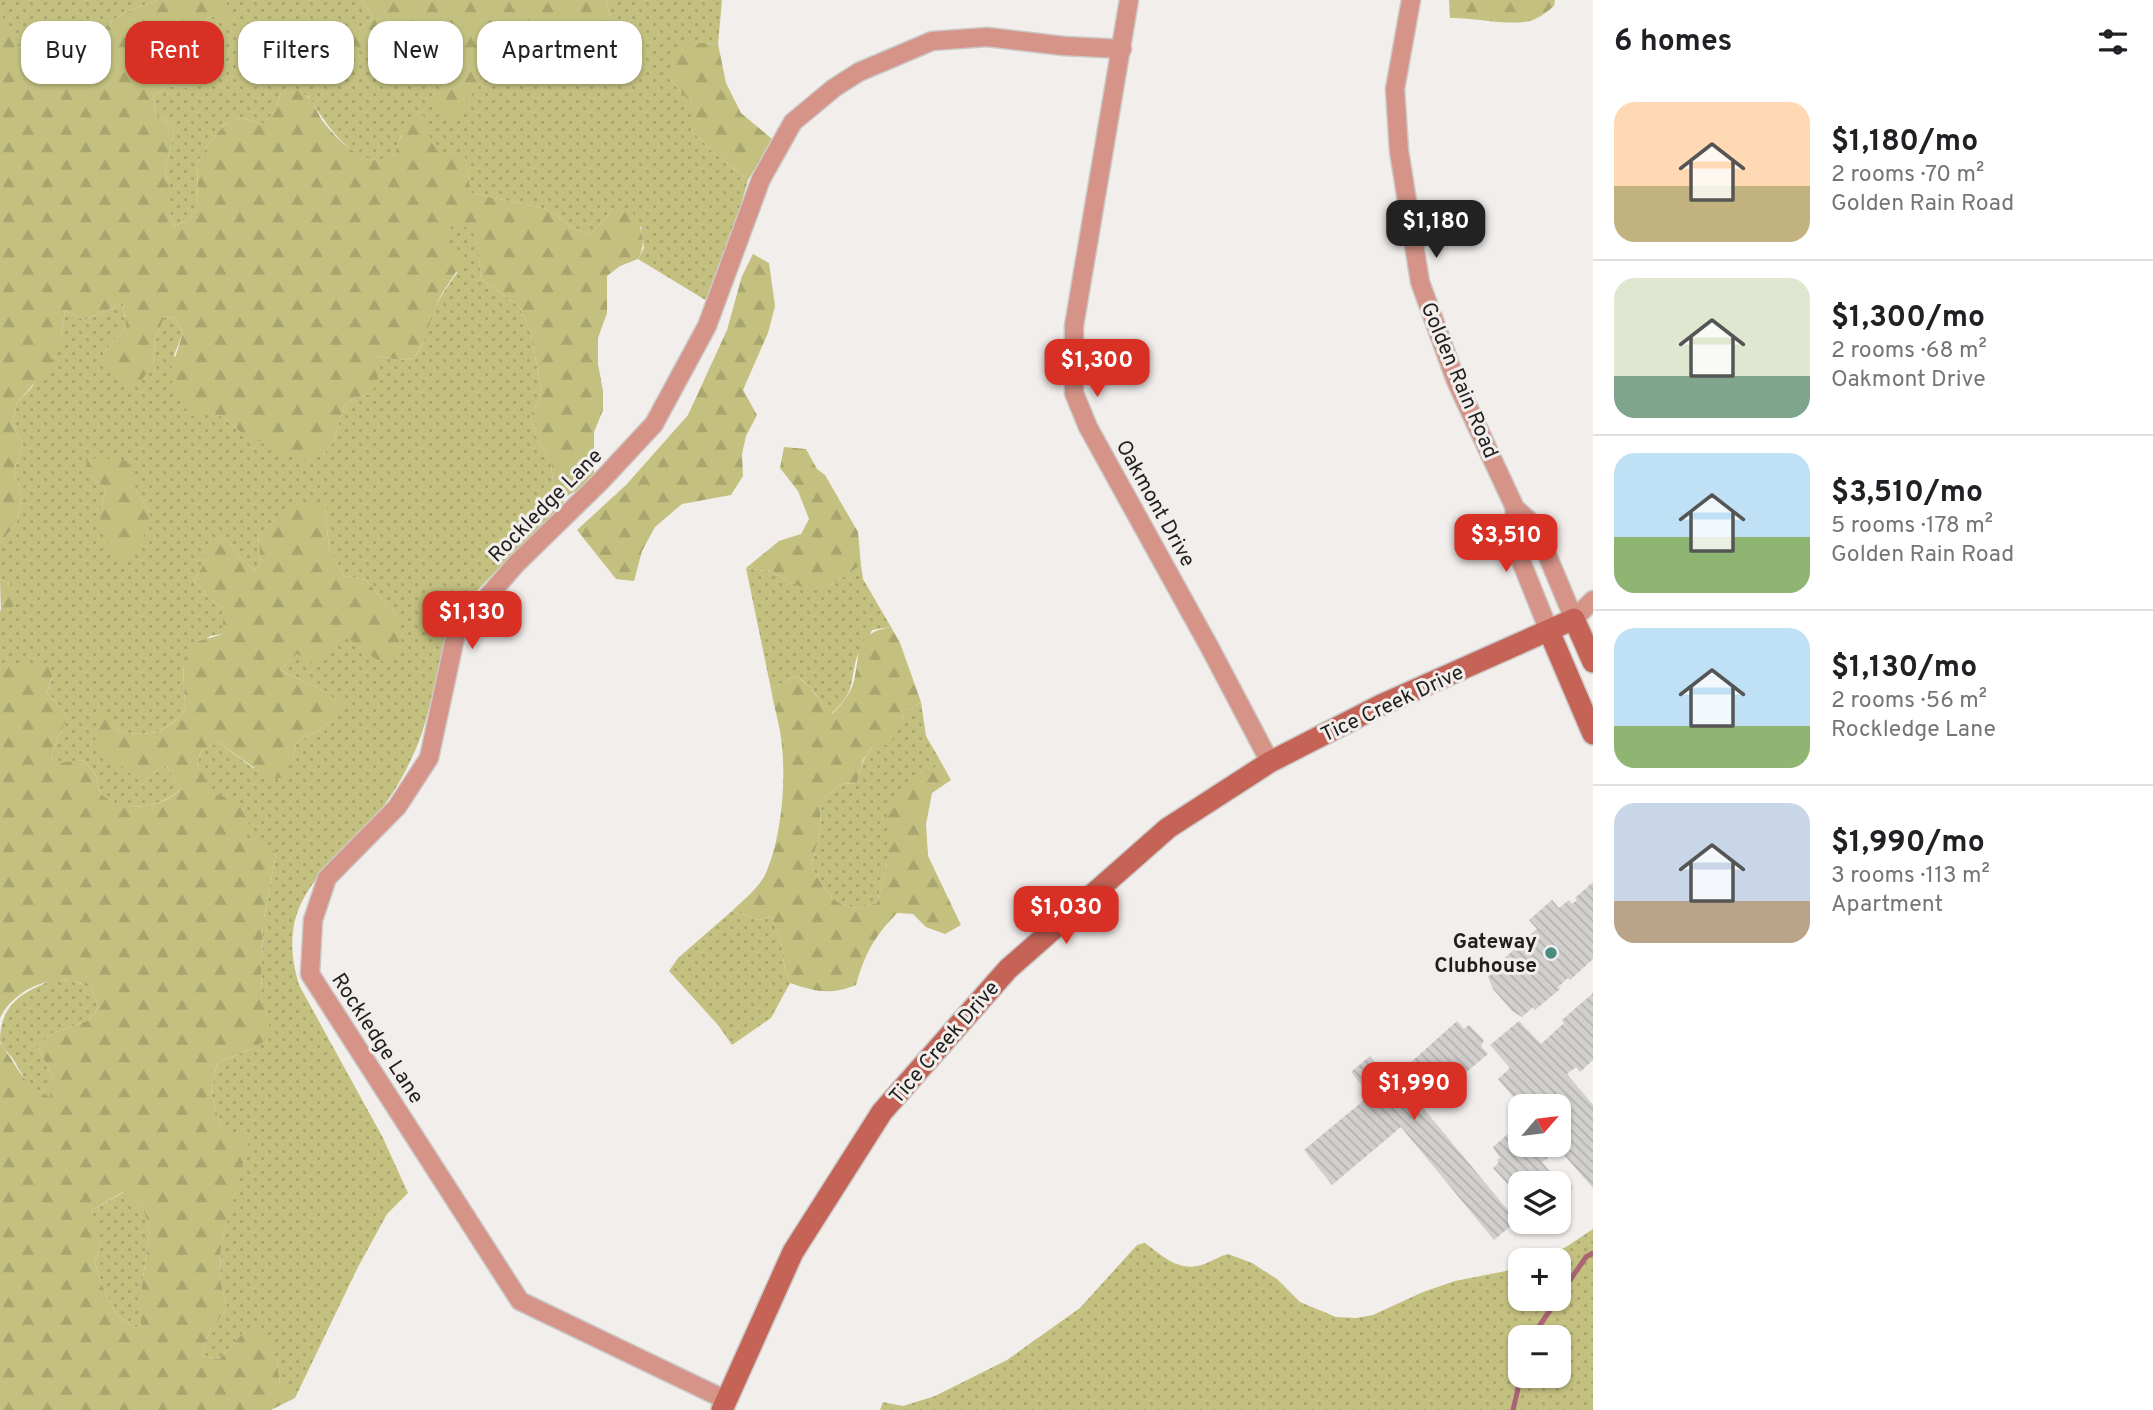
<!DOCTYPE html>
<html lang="en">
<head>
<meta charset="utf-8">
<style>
  :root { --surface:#fff; --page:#f2f2f2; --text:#202124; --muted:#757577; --line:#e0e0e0; --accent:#d93025 }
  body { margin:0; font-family:Overpass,sans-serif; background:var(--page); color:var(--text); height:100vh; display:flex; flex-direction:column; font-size:26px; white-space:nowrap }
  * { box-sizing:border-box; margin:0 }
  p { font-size:23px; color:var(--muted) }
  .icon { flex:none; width:38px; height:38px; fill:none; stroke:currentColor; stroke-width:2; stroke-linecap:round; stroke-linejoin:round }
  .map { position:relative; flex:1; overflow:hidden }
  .panel { display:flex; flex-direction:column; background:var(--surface); width:560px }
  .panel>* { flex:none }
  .hud { position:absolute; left:21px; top:21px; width:665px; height:63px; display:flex; gap:14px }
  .needle { width:46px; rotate:62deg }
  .buttons { position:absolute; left:1508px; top:1094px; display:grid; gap:14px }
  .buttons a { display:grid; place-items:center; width:63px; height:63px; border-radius:14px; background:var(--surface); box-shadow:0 2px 5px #0004; font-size:35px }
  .price { position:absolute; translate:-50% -60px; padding:0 16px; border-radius:14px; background:var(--accent); color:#fff; font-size:23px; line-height:46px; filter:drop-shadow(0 2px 4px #0008) }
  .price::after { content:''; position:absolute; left:50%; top:42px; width:21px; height:16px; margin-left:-10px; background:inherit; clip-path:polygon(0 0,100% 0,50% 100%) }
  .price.current { background:#222; color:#fff }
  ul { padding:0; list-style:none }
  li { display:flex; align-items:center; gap:21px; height:175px; padding:0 21px }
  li+li { border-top:2px solid var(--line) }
  li span { display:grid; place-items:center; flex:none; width:196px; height:140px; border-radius:21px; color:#555 }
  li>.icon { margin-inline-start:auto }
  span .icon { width:84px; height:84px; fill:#fffc; stroke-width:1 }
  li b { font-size:30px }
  h2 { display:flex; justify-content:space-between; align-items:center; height:84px; padding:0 21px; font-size:30px }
  .pill { padding:0 24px; border-radius:21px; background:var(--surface); box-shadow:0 2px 5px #0004; font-size:24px; line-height:63px }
  .pill.current { background:var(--accent); color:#fff }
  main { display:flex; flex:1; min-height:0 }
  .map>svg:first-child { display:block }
</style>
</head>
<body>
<main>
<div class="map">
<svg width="1593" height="1410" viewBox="0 0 1593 1410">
  <defs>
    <pattern id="grass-dots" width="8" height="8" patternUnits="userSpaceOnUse" patternTransform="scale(1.75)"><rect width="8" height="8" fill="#c4c080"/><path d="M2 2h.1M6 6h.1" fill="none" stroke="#a8a56e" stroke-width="1.8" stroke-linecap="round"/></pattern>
    <pattern id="forest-firs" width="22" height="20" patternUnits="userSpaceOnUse" patternTransform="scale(1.75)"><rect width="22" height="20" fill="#c4c080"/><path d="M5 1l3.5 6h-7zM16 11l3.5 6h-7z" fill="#a8a56e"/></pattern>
    <pattern id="building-back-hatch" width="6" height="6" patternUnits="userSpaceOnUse" patternTransform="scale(1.75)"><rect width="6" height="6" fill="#d1d0cd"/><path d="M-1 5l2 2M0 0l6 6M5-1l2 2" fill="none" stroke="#b3b2b0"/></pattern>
  </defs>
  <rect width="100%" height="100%" fill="#f1eeec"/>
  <g fill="url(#grass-dots)" fill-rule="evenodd">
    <path d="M0,0H158C134,9 108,16 96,40L52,39L18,48L0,12Z"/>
    <path d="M226,0H362L373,17L362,27L349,32L378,62L401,61L443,67L453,76L435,103L453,119L501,54L547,19H573L596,29L612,25L606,0H722L718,44L703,43L671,80L691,104V130L711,150L748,180L733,232L707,301L638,259L644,248L641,227L613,209L590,235L573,228L547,209L471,193L465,157L454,153L441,156L432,143L401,135L395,154C359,178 325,122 308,96L281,93L275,111L263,124L241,118L225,124L209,143L198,162L197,209L187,221L174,226L169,210V183L165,169L174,134L171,125L156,114L153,97L167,86L192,88L209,56L194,28L212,16L229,23Z"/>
    <path d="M452,222C486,230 477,250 481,279L519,306L530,330L541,387L539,398L530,417L536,436L551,462L553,482L564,498L562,509C531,540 476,583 456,620C434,661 434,709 415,751C404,775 391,799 373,819C323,874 274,901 299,985L383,1138L408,1193L387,1214L357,1269L295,1398L280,1386L277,1359L245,1331L219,1359L202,1356L210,1330L227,1309L220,1278L221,1244L249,1140L222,1128L211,1094L217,1063L251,1049L267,1014L261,1000L263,923L276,854L244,842L197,765L201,751L218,742L253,768L293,757L296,743C315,732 334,724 343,704L316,687L280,670L297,654L335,647L341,632L397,616L366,580L344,576L329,550L325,502L275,520L258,535L261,563L255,571L240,557L226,538L210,547L203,565L194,582L205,595L223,609V634L210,636L183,661L185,710C164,735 147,738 117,730L111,719L143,784L155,771L166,766L181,788C165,807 119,816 101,793C97,787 98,778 94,772C91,768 85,764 82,760L61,764L51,760L57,740L68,717L47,692L52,678L3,663L0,670V611L13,607L10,584L0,579V543L16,524L22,496L14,470L23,446L12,423L17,403L32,387L60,341L65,311L85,320L123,303L126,327L103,353L153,365L155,339L165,316L176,319L183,333L174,355L212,414L224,417L240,432L323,455L334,440L344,406L354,398L370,394L377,356L399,360L414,358C425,344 425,333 431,317C437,300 447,287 457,273L448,247L444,241ZM130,473L137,493L150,512L101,509L106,489L89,475Z"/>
    <path d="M861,565L863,579L891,627L872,630C867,640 859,650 856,660C849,689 855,691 831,714C817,700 813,684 795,676L771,689L746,568L772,572L793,584L828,587Z"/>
    <path d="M921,702L926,736L941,762L887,810V863L877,903C839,916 829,897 811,866L820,833L821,800L842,784L857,783C860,771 862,760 870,750C884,732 896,741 904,713Z"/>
    <polygon points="732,911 760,920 771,916 781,942 785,970 790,983 771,1018 732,1045 718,1025 669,971 678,958"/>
    <path d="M52,980H72L91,988L99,1008L87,1021L53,1033L38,1046L53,1079L51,1098C25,1087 26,1079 13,1059C9,1053 2,1048 0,1041C0,1003 24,992 52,980Z"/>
    <polygon points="124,1192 142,1206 150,1229 141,1292 141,1325 134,1328 116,1314 102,1285 95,1263 101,1243 91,1211"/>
    <path d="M1593,1229V1410H880L883,1402L903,1406L935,1396L1007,1360L1080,1308L1137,1245L1145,1243C1165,1258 1181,1274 1207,1263C1214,1260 1220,1256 1228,1254L1252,1263L1277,1279L1300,1302L1336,1317L1356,1318L1373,1315L1423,1292L1455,1281L1521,1268V1298H1559V1260H1540L1566,1247ZM1521,1337H1559V1376H1521Z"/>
  </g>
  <g fill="url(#forest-firs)" fill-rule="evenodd">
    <path d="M158,0H226L230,24L212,16L194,28L209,56L215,82L192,88L167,86L153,97L156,114L171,125L174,134L165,169L169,183V210L174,226L187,221L197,209L198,162L209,143L225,124L241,118L263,124L275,111L281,93L292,87C296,90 302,92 307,96C315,103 318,116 325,124C341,144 369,171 395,154C401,134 404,124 424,115L432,143L441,155L454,153L465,156L471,193L547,209L573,228L590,235L613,209H631C641,227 648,240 638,259L620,266L607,276V313L598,338V364L603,391V410L594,432V480L564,498L553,482L551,462L536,436L530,417L539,398L541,387L530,330L519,306L481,279C477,251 485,230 453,223L444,241L461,261C456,276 445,286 438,301C429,320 427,341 414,358L399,360L377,356L378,383L370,394L354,398L344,406L334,440L323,455L308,460L287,455L240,432L224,417L212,414L190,416L169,376L183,333L176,319L165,316L155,339L153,365L136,387L113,376L103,353L126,327L123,303L85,320L65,311L60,341L50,365L17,403L12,423L23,446L14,470L22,496L16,524L0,543V12L19,48L52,39L96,40C108,16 134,9 158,0Z"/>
    <polygon points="362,0 606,0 612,25 596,29 573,19 547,19 501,54 453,120 441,120 434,103 453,76 442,67 400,61 378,62 365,55 351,41 349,31 362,27 373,17"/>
    <path d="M1449,0H1555L1554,6C1548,11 1542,16 1535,19C1518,28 1473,17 1450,18Z"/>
    <polygon points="703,43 718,44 726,83 741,113 772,139 748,180 711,150 691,130 691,104 671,80 671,55 687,45"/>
    <polygon points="753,254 769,263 775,306 768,333 743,390 757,415 746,436 742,454 743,476 731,495 682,504 655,527 642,551 634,581 616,579 577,530 626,485 688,415 727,330 742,276"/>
    <polygon points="784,447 806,449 817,469 825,475 858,532 861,565 828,587 812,590 793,584 772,572 746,568 779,541 801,534 809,519 798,491 780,468"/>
    <path d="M86,458L119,459L129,462L137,493L150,512C147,532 141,547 125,560C96,537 97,523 106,489L89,475Z"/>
    <path d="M325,502L329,550L344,576L366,580L397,616L400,650L380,662L341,633L335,647L317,665L297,654L280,670L316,687L344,704C334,724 315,732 296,743L293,757L285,775L277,779L253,767L218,742L201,751L197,765L216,794L241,803L250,819L245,842L265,841L276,854L263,923L261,1000L267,1014L272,1037L251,1049L217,1063L211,1094L222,1128L250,1139L221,1244L220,1278L227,1309L210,1330L202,1356L219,1359L245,1331H265L277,1359L280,1385L295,1398L271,1410H0V1043C16,1063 24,1088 50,1097L53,1079L38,1046L53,1033L87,1021L99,1008L91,988C84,985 77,981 69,980C43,977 11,994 0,1018V670L2,663L50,667L52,677L47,692L68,717L57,740L51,760L61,763L82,760C85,764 91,768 94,772C98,778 97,787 101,793C118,815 166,808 181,788L166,766L155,771L143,784L101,749L93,734L101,713L111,719L117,730C147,738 165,735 185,710L183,661L193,643L223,634V609L205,595L194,582L203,565L209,547L226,538L240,557L255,571L261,563L258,535L275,520L301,503ZM123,1192L142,1206L150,1229L141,1292V1325L134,1328L116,1314L102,1285L95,1263L101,1243L99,1228L91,1211Z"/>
    <polygon points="0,579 10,584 17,596 13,607 1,612"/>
    <path d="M891,627L900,643L921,702L904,713L899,728L890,744L871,748L863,760L857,783L842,784L821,800L820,833L811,866C829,897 839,916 877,903L887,863V810L904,791L941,762L951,780L932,793L926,824L928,856L961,925L945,934L926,927L913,914L897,913C874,937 865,953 856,985C831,995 816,992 790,983L785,970L781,942L771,916L760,920L732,911C743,900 757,890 765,875C781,841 786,785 782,747C781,728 774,708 771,689L795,676C814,685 816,700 832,714C842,704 850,695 854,681C861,651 853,634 891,627Z"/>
  </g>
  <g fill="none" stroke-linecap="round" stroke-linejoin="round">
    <g stroke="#aa6476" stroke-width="5">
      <polyline points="1559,1296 1586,1257 1593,1253"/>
      <polyline points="1532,1337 1558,1298"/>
      <polyline points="1513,1410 1521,1376"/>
    </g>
  </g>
  <g fill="url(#building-back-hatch)">
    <polygon points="1593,882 1593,959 1570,980 1568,978 1558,987 1560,989 1535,1010 1533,1007 1522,1017 1512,1011 1493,989 1488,977 1498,968 1496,965 1521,944 1525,947 1533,940 1529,936 1537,929 1529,920 1552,900 1559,908 1569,900 1572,904 1577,900 1575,898"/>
    <polygon points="1593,993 1593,1060 1580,1072 1576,1067 1567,1074 1593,1105 1593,1188 1564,1155 1572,1148 1559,1133 1559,1106 1536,1106 1530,1099 1521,1106 1498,1079 1510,1068 1490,1045 1519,1021 1541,1044 1564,1023 1562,1020"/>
    <polygon points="1457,1021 1464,1029 1469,1025 1484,1040 1481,1046 1488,1054 1423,1108 1517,1221 1494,1240 1401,1127 1332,1185 1304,1150 1370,1095 1351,1072 1370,1056 1385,1074 1392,1068 1399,1073"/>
    <polygon points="1509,1133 1521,1140 1521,1144 1536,1144 1548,1158 1542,1162 1557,1180 1562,1175 1573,1188 1567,1193 1571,1197 1559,1211 1559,1183 1521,1183 1521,1189 1517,1184 1512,1189 1493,1168 1499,1162 1497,1160 1500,1158 1493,1147"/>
  </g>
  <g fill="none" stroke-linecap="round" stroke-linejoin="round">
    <g stroke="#cbc9c7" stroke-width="21">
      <g id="street">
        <polyline points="1129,0 1074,326 1074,393 1088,427 1210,648 1270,762"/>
        <polyline points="1411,0 1395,89 1399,151 1420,282 1456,381 1515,508 1535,526 1574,619"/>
        <polyline points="1515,508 1513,541 1549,631"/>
        <polyline points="1574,619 1593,600"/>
        <polyline points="726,1400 520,1301 310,974 313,920 327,878 397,807 429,758 456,633 516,564 600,482 654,424 707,326 761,179 793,122 834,88 859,72 932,41 987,37 1064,46 1122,49"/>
      </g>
    </g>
    <g stroke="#cbc9c7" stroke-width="24">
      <g id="secondary">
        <polyline points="1549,631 1593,734"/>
        <polyline points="722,1410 793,1252 882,1112 1008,969 1168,828 1270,762 1381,705 1574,619 1593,662"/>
      </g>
    </g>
    <use href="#street" stroke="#d69388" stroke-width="18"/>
    <use href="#secondary" stroke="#c46356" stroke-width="21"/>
  </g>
  <circle fill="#498d81" stroke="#f1eeec" stroke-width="2.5" cx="1551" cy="953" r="7"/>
  <g text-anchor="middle" stroke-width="6" stroke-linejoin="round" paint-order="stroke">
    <g font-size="21" fill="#201e1e" stroke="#f1eeec">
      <text transform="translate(1460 380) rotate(67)" y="7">Golden Rain Road</text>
      <text transform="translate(1156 503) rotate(61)" y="7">Oakmont Drive</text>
      <text transform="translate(545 505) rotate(-45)" y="7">Rockledge Lane</text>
      <text transform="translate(1392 703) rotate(-25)" y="7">Tice Creek Drive</text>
      <text transform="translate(378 1038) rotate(57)" y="7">Rockledge Lane</text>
      <text transform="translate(944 1042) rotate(-49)" y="7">Tice Creek Drive</text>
    </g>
    <g font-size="21" font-weight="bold" fill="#201e1e" stroke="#f1eeec" text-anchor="end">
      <text x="1537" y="948">Gateway<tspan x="1537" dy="24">Clubhouse</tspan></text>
    </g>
  </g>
</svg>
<div class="buttons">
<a><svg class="needle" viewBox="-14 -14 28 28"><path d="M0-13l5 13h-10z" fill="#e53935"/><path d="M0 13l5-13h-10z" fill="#757577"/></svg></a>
<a><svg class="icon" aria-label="layers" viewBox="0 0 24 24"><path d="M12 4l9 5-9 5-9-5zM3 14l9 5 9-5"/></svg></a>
<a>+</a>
<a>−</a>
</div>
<b class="price current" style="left:1436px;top:260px">$1,180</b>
<b class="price" style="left:1097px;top:399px">$1,300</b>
<b class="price" style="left:1506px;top:574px">$3,510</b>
<b class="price" style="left:472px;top:651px">$1,130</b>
<b class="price" style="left:1066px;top:946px">$1,030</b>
<b class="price" style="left:1414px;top:1122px">$1,990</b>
<div class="hud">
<a class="pill">Buy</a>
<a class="pill current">Rent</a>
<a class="pill">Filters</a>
<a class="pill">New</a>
<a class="pill">Apartment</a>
</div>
</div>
<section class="panel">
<h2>6 homes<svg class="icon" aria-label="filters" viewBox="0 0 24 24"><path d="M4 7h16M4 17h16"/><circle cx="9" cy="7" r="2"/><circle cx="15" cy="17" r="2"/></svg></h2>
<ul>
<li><span style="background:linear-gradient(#ffd9b3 60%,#c2b280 0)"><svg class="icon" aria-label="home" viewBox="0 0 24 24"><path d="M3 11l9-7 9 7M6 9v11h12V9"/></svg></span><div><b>$1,180/mo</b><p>2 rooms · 70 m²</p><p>Golden Rain Road</p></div></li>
<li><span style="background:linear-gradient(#dfe7d0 70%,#7fa58c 0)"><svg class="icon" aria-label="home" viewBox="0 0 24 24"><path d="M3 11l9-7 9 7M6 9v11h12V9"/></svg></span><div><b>$1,300/mo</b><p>2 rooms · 68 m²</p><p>Oakmont Drive</p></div></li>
<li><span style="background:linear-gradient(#bfe0f5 60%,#8fb573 0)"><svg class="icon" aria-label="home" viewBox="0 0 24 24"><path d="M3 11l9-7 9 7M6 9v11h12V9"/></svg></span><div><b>$3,510/mo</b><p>5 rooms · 178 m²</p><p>Golden Rain Road</p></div></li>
<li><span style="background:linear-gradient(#bfe0f5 70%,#8fb573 0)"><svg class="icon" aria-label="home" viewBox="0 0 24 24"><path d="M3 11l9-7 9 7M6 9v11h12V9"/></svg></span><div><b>$1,130/mo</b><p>2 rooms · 56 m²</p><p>Rockledge Lane</p></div></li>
<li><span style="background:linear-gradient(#c9d6e8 70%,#b9a48a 0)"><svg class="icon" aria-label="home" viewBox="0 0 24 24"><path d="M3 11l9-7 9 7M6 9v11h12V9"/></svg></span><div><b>$1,990/mo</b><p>3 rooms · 113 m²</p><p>Apartment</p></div></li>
</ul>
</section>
</main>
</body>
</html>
